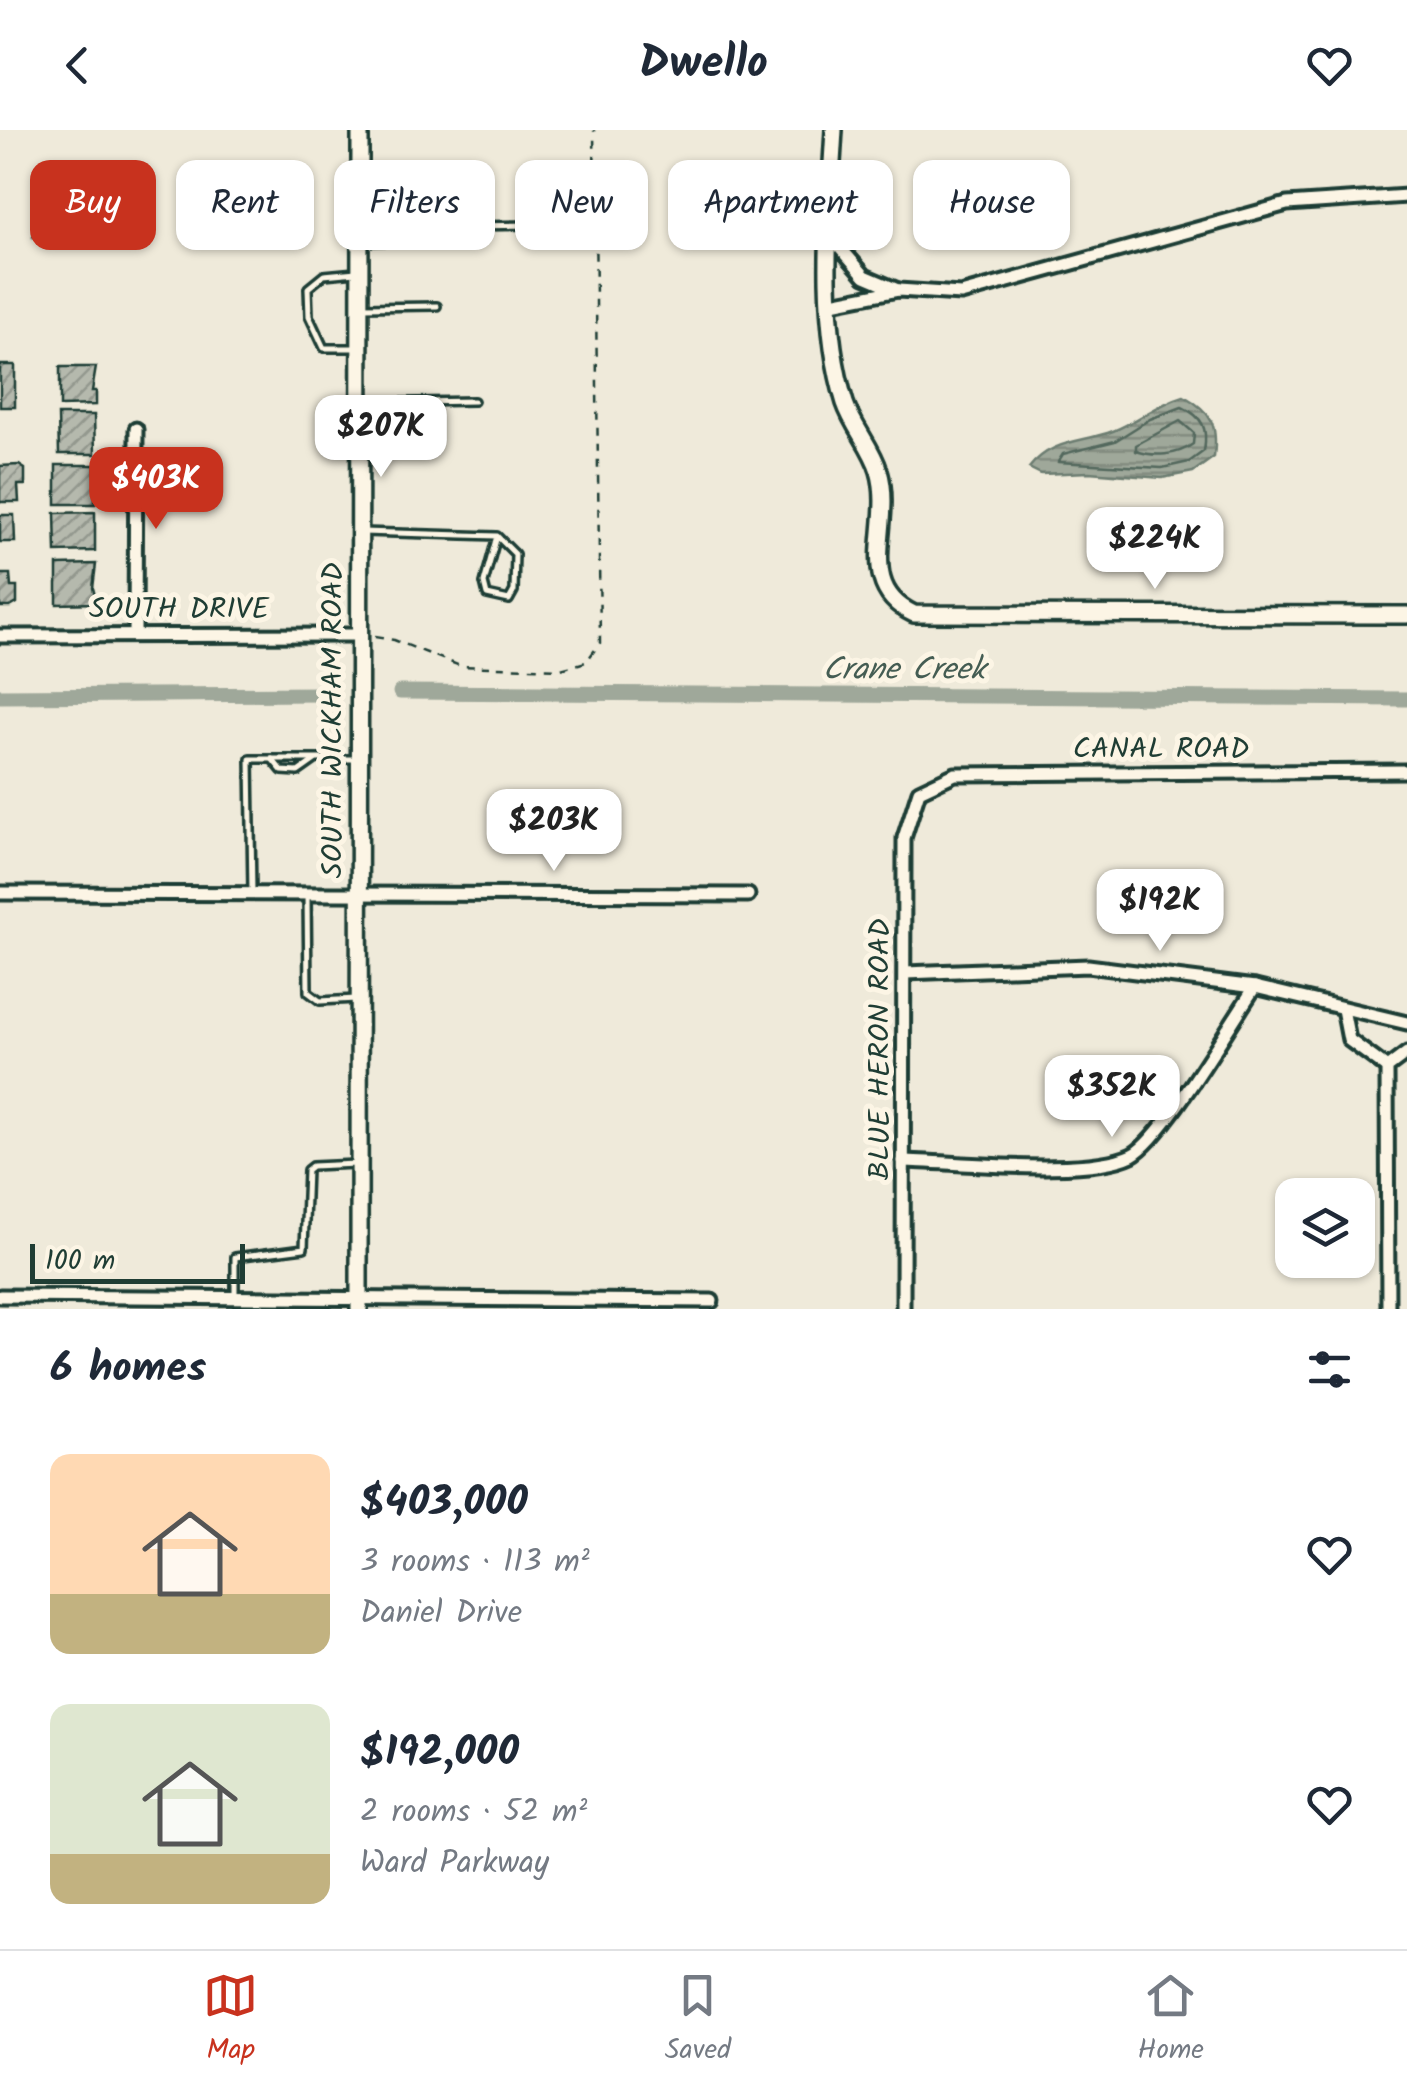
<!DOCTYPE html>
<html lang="en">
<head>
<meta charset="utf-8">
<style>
  :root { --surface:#fff; --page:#f2f2f3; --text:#1f2937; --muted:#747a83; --line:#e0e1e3; --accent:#c8321e }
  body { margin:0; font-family:Kalam,sans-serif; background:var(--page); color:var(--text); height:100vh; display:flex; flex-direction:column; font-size:38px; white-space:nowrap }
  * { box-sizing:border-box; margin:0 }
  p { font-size:32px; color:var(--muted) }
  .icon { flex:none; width:55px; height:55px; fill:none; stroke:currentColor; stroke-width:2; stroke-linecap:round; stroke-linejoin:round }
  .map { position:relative; height:1179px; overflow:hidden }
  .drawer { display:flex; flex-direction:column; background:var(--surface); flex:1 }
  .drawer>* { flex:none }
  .guide { position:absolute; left:30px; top:30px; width:1348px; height:90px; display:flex; gap:20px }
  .tools { position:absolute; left:1275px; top:1048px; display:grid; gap:20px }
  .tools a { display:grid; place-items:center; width:100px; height:100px; border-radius:20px; background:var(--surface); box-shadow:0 2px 8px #0004; font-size:50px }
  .scale { position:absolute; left:30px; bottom:25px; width:215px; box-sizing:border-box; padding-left:10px; border:5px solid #1f3d34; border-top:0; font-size:28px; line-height:35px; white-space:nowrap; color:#1f3d34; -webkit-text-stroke:8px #fcf5e5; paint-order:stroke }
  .price { position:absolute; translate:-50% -85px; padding:0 22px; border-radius:20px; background:#fff; color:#222; font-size:32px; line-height:65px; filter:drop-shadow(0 2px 5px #0008) }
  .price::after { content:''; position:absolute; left:50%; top:60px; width:30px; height:22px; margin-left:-15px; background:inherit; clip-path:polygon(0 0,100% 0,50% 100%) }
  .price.on { background:var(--accent); color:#fff }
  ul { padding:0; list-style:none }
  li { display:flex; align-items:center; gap:30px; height:250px; padding:0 50px }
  li span { display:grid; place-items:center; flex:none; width:280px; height:200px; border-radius:20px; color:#555 }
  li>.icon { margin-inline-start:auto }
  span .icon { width:120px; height:120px; fill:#fffc; stroke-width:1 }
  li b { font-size:42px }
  h2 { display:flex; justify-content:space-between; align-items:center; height:120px; padding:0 50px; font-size:42px }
  .tag { padding:0 35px; border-radius:20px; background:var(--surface); box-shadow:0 2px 8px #0004; font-size:35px; line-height:90px }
  .tag.on { background:var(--accent); color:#fff }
  header { display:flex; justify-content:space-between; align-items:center; height:130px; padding:0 50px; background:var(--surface); font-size:45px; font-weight:600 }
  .tabs { display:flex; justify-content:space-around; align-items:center; height:140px; border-top:2px solid var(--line); background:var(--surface); font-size:28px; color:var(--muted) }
  .tabs a { display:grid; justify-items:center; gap:5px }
  .tabs .on { color:var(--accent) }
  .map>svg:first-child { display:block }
</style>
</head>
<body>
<header><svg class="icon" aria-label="back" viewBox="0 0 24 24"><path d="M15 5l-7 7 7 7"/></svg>Dwello<svg class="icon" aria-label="heart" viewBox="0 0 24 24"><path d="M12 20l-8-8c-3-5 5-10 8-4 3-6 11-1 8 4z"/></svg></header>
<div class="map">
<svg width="1407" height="1179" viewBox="0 0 1407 1179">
  <defs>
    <pattern id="water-rules" width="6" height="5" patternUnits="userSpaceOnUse" patternTransform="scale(2.5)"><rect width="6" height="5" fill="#9fa89a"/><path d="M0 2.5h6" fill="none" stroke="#818a7e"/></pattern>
    <pattern id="building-hatch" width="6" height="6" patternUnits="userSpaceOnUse" patternTransform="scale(2.5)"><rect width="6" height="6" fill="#b5b9ad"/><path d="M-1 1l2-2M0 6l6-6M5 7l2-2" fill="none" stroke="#93988e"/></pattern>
  </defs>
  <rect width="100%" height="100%" fill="#efeada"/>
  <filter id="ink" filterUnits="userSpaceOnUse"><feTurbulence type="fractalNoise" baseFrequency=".01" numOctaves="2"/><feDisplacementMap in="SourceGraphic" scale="20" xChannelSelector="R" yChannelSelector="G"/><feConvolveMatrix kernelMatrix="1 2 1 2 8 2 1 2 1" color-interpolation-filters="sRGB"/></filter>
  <g filter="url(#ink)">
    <path fill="url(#water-rules)" stroke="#6c7d71" stroke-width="2.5" d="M1184,266C1212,282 1218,295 1214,327L1193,342L1162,348L1089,342L1041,344L1029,338C1051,309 1082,313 1113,301C1138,291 1157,274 1184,266Z"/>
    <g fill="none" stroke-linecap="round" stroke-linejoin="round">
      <g stroke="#52685d" stroke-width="2.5">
        <path d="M1182,277C1203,287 1208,298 1204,321L1189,332L1162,338L1058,332L1063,324L1115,311L1150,289Z"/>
        <path d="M1180,291L1194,303L1193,314C1177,326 1154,327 1136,321V315Z"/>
      </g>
      <g stroke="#9fa89a" stroke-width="15">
        <polyline points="400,562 1407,569"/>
        <polyline points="0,566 325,564"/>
      </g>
    </g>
    <g fill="url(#building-hatch)" stroke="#1f3d34" stroke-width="2.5">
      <polygon points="37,57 58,57 57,107 33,107"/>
      <rect x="0" y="235" width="15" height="42"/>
      <polygon points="60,237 96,237 92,261 96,261 96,275 60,276"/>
      <polygon points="58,285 94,285 95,324 59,324"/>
      <polygon points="19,335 25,339 25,355 18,355 19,372 0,372 0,336"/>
      <rect x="56" y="335" width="39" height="39"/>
      <polygon points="95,382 95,421 56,422 55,383"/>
      <polygon points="0,385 14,385 15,412 0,412"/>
      <polygon points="96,434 93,458 97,473 57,474 57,435"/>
      <polygon points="0,444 10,444 11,457 17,457 17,473 10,477 0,477"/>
    </g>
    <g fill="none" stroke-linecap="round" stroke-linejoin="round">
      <g stroke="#1f3d34" stroke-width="12">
        <g id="lane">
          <polyline points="362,112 456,109 470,96 532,95"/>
          <polyline points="356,142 324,145 308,158 309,186 324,218 357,218"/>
          <polyline points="362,177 437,176"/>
          <polyline points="362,273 474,271"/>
          <polyline points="362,402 497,406 515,424 514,461 509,470 487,465 484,453 497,406"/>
          <polyline points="272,629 282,641 298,642 315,630"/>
          <polyline points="252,763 250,629 356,629"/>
          <polyline points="307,765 308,862 320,871 356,869"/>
          <polyline points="235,1166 235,1127 304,1118 307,1040 312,1036 356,1034"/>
        </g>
      </g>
      <g stroke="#1f3d34" stroke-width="19">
        <g id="street">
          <polyline points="832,108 865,146 898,160"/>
          <polyline points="832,173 898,160 961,164 1287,74 1407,66"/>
          <polyline points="135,505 136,299"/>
          <polyline points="0,506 359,505"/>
          <polyline points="0,763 748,765"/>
          <polyline points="905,843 1088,836 1255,857 1407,893"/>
          <polyline points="1343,879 1349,910 1387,938"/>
          <path d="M903,1031C958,1032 1087,1047 1132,1025C1163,1009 1231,892 1255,857"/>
          <polyline points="0,1166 712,1171"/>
          <polyline points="903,1179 904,708 919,661 955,644 1407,641"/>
          <polyline points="1388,1179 1387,938 1407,923"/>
        </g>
      </g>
      <g stroke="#1f3d34" stroke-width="22">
        <g id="secondary">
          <path d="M834,0C829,87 819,189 845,273C853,297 872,317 879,341C895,394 853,456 914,484L1407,485"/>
          <polyline points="359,1179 360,0"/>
        </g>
      </g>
      <polyline stroke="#1f3d34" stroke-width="2.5" stroke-dasharray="8 8" stroke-linecap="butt" points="375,507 394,510 460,536 561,539 586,532 600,513 594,0"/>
      <use href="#lane" stroke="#fcf5e5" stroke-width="5"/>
      <use href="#street" stroke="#fcf5e5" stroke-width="11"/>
      <use href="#secondary" stroke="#fcf5e5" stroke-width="15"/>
    </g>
  </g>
  <g text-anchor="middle" stroke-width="10" stroke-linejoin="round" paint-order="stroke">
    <g font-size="30" fill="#1f3d34" stroke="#fcf5e5">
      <text x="179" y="488">SOUTH DRIVE</text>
      <text transform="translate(332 590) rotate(-90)" y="10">SOUTH WICKHAM ROAD</text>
      <text x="1161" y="628">CANAL ROAD</text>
      <text transform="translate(879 919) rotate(-90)" y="10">BLUE HERON ROAD</text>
    </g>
    <g font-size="32" font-style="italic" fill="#455d53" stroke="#fcf5e5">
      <text x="904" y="549">Crane Creek</text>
    </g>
  </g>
</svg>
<div class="tools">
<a><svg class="icon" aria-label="layers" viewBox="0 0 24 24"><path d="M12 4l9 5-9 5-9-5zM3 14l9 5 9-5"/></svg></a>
</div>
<div class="scale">100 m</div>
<b class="price" style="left:381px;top:350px">$207K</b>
<b class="price on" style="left:156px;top:402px">$403K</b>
<b class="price" style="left:1155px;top:462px">$224K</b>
<b class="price" style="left:554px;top:744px">$203K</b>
<b class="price" style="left:1160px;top:824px">$192K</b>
<b class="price" style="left:1112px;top:1010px">$352K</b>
<div class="guide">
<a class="tag on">Buy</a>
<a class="tag">Rent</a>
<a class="tag">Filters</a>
<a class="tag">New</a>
<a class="tag">Apartment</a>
<a class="tag">House</a>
</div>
</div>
<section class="drawer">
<h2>6 homes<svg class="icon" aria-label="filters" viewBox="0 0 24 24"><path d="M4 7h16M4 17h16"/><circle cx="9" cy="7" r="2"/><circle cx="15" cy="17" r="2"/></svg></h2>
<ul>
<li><span style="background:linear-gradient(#ffd9b3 70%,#c2b280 0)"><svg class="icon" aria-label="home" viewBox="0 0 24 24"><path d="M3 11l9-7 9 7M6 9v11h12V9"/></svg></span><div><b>$403,000</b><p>3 rooms · 113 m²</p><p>Daniel Drive</p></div><svg class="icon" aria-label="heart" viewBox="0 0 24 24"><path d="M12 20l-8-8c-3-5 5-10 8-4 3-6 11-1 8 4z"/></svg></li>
<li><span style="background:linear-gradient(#dfe7d0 75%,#c2b280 0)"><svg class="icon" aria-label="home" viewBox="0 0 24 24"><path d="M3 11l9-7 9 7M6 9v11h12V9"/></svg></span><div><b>$192,000</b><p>2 rooms · 52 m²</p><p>Ward Parkway</p></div><svg class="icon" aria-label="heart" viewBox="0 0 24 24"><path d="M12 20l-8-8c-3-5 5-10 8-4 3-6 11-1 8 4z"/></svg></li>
</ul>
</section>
<nav class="tabs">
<a class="on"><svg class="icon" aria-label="map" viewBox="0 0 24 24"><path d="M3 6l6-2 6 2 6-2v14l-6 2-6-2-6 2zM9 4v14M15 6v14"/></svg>Map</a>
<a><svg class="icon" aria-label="saved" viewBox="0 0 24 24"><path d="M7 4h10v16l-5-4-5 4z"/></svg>Saved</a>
<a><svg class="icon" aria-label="home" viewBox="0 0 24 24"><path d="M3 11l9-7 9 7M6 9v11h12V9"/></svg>Home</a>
</nav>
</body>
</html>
